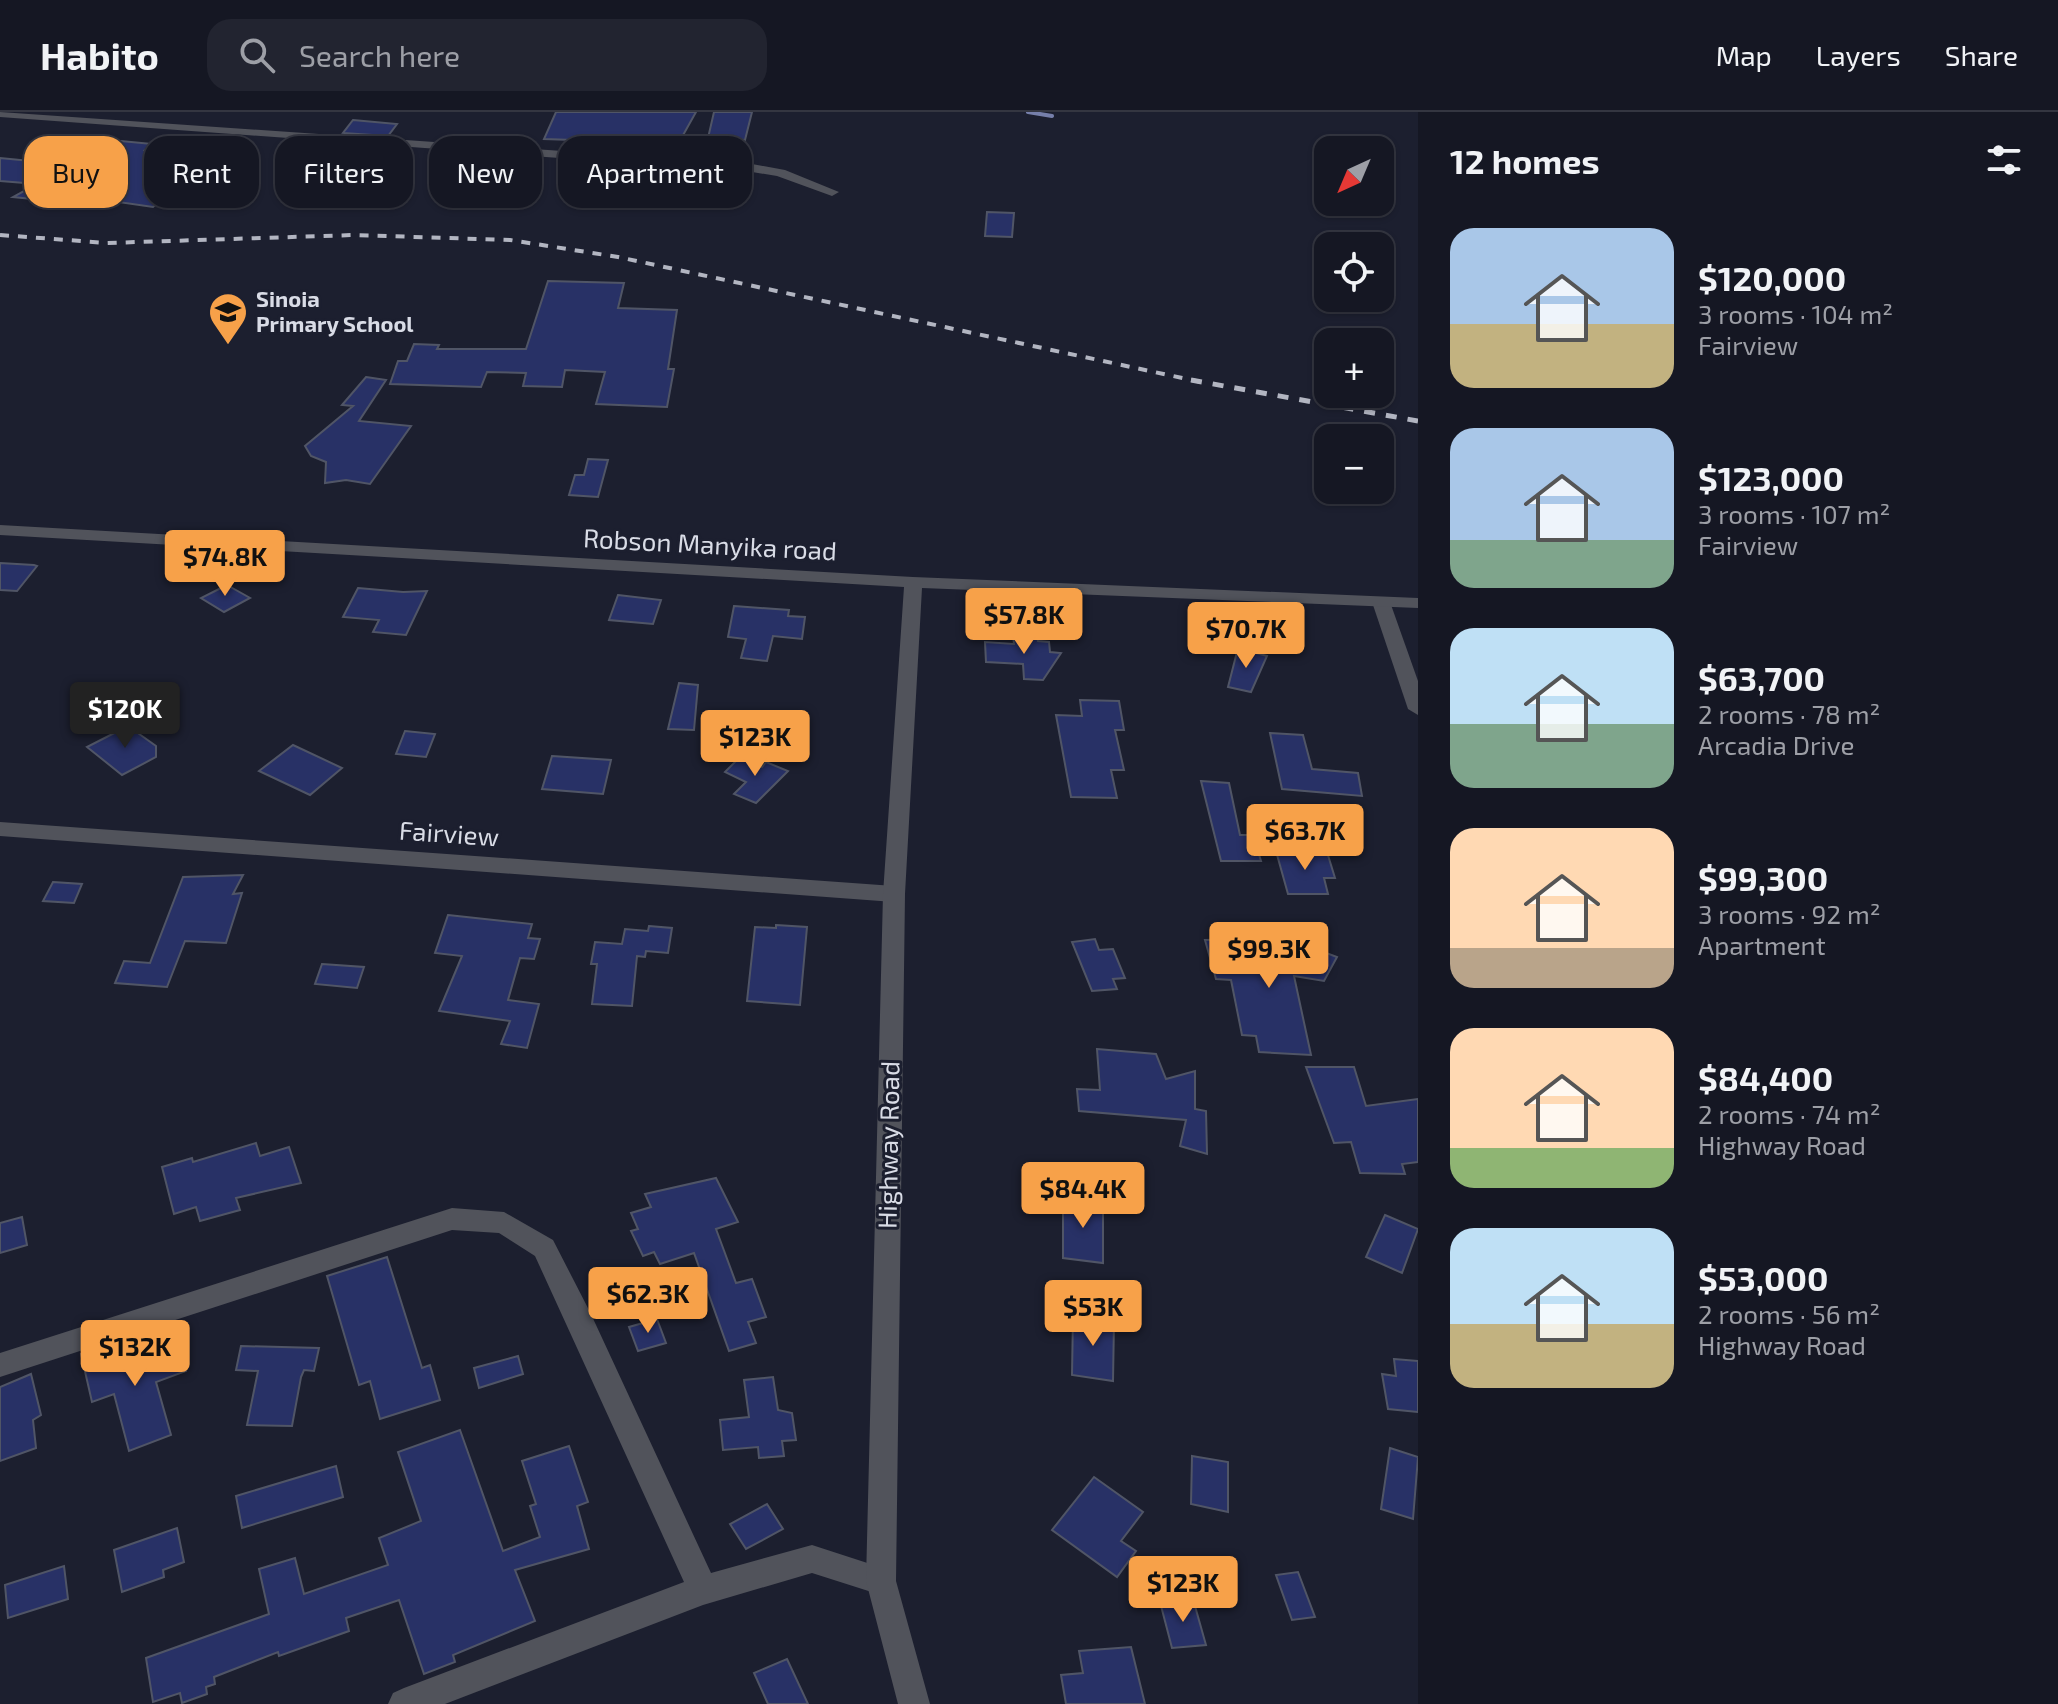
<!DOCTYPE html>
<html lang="en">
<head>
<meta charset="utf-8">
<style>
  :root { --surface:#151723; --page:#222430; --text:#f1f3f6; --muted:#9d9fa6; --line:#343641; --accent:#f7a149 }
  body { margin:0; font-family:"Exo 2",sans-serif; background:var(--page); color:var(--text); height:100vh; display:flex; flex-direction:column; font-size:30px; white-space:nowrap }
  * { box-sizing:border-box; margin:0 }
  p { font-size:26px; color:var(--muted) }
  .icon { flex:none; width:44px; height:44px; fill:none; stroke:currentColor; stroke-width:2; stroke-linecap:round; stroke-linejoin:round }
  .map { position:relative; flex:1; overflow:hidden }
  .details { display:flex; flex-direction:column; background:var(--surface); width:640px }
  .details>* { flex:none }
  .guide { position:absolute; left:24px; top:24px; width:760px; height:72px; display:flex; gap:16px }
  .needle { width:52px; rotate:224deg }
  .controls { position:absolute; left:1314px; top:24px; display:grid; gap:16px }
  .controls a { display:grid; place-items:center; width:80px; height:80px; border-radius:16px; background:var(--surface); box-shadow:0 2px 6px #0004,0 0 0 2px var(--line); font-size:40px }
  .price { position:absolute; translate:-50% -68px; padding:0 18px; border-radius:8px; background:var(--accent); color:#111; font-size:26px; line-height:52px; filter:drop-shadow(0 2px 4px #0008) }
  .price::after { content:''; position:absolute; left:50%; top:48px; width:24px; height:18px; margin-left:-12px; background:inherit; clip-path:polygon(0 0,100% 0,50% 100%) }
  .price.on { background:#222; color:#fff }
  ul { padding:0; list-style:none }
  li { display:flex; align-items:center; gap:24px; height:200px; padding:0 32px }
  li span { display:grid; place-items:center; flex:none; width:224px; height:160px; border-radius:24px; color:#555 }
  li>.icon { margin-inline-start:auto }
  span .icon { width:96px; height:96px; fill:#fffc; stroke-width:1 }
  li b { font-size:34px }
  h2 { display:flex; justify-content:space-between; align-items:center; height:96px; padding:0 32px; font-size:34px }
  .chip { padding:0 28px; border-radius:24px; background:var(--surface); box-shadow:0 2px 6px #0004,0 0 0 2px var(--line); font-size:28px; line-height:72px }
  .chip.on { background:var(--accent); color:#111 }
  header { display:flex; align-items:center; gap:48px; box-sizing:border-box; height:112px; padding:0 40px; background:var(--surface); border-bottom:2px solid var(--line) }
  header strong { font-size:38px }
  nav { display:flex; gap:44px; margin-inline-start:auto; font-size:28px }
  .search { width:560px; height:72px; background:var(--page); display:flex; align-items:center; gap:20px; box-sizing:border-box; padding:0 28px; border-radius:24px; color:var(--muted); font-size:30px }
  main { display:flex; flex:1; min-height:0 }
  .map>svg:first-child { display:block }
</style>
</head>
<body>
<header>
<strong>Habito</strong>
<div class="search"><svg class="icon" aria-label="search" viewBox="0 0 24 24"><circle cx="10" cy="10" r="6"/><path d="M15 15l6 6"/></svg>Search here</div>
<nav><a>Map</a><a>Layers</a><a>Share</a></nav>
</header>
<main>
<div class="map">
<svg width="1418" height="1592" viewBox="0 0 1418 1592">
  <rect width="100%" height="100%" fill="#1c1f2f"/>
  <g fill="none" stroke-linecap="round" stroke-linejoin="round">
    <polyline stroke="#767faa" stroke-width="4" points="1028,0 1052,4"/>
  </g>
  <g fill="#283166" stroke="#505566" stroke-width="2">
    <polygon points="556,0 696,0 682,25 667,25 664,31 544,27"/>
    <polygon points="714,0 752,0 745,28 708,26"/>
    <polygon points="353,8 397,12 388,24 343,21"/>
    <polygon points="90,26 152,32 145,38 191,43 178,55 196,57 153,95 98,87 92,93 13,85 37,72 0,69 0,46 61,52"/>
    <polygon points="333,32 378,36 368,47 400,49 384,71 347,68 347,73 285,74 310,39 326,40"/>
    <polygon points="634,71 655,73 644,92 623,90"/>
    <polygon points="987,100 1014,101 1012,125 985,124"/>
    <polygon points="548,169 624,171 618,196 677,198 668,257 674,257 667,295 596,292 605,260 565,258 562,275 523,274 526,261 487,260 481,275 390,272 398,249 407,249 414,232 439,233 437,237 526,237"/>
    <polygon points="366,265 386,268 359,309 411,314 370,372 346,368 325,371 326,350 311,344 305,334 353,294 342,293"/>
    <polygon points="588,347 608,348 598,385 569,383 575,363 584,363"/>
    <polygon points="0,451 34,453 37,454 17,479 0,478"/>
    <polygon points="227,473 250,486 224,500 201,486"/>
    <polygon points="358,476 403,480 427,479 406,523 373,520 379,508 343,505"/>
    <polygon points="618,483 661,488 653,512 609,508"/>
    <polygon points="734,494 789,498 788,504 805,505 802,527 773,524 767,549 741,546 746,527 728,525"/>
    <polygon points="1013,523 1037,524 1038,529 1049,530 1050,540 1061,541 1043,568 1024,567 1023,552 986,550 985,530 1014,532"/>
    <polygon points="1238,536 1267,544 1251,580 1228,575"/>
    <polygon points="679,571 698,573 694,618 668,617"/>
    <polygon points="1080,588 1119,589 1124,618 1115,618 1124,658 1111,658 1117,686 1071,685 1056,603 1082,604"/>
    <polygon points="128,614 156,634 156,645 122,663 87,635"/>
    <polygon points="405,619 435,622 426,645 396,642"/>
    <polygon points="1270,621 1303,623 1312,657 1358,661 1362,684 1282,677"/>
    <polygon points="293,633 342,656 310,683 259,659"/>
    <polygon points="552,644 611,648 603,682 542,677"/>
    <polygon points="740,645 762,655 766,650 788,659 756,691 734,682 746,670 725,660"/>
    <polygon points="1201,669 1229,671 1240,723 1253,723 1261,749 1221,749"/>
    <polygon points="1276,739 1327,740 1335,766 1324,766 1328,782 1288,782"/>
    <polygon points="243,763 233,782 242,781 226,831 185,829 167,875 115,871 124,849 150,851 183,765"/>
    <polygon points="53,770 82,772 74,791 43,789"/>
    <polygon points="448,803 532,812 528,826 540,827 534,847 520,846 508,888 539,892 527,936 501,932 510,909 439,899 462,844 435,841"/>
    <polygon points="776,813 807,815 800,893 747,889 755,815 776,816"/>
    <polygon points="649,814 672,816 668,841 646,839 645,845 637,844 632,894 592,892 597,852 591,852 595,830 622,832 625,817 648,819"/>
    <polygon points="1095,827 1099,838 1113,837 1125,866 1113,867 1117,877 1092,879 1072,830"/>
    <polygon points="1245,827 1248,835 1308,834 1337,845 1324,869 1294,864 1311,943 1259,940 1256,924 1242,923 1231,868 1216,867 1205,828"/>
    <polygon points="322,852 364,855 357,876 315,872"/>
    <polygon points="1097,937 1156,942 1166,967 1195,959 1195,997 1206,999 1207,1042 1180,1034 1186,1008 1079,999 1077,977 1100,978"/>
    <polygon points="1306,955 1354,955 1366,994 1418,987 1418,1050 1402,1052 1405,1062 1360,1061 1351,1030 1334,1031"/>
    <polygon points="256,1031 260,1044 289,1035 301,1071 236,1086 240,1098 200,1109 196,1095 174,1102 162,1055 192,1046 193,1050"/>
    <polygon points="1105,1058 1135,1060 1137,1080 1107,1078"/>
    <polygon points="716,1066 738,1110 716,1117 736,1171 752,1167 766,1205 748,1210 756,1231 729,1239 694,1141 660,1152 654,1140 643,1144 631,1119 638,1117 631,1101 651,1095 645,1082"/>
    <polygon points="1063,1085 1103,1090 1103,1151 1063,1146"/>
    <polygon points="1385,1103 1418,1117 1402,1161 1366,1145"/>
    <polygon points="22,1105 27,1133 0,1141 0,1111"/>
    <polygon points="387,1145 422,1256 430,1253 440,1288 380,1307 370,1269 359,1273 327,1164"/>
    <polygon points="1073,1203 1114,1209 1113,1269 1072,1263"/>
    <polygon points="657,1207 666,1231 638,1239 629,1215"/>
    <polygon points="176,1226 186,1259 156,1270 171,1323 129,1339 114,1282 92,1290 81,1242 109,1233 113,1249"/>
    <polygon points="241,1234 319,1236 314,1259 304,1258 301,1265 292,1314 247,1313 258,1259 236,1258"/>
    <polygon points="518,1244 523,1262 479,1276 474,1256"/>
    <polygon points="1394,1247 1418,1249 1418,1300 1388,1297 1382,1262 1396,1264"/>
    <polygon points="31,1262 41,1303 33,1308 36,1336 0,1349 0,1275"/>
    <polygon points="773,1265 778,1298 792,1301 796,1328 782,1329 784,1344 759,1346 758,1335 723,1338 720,1308 749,1305 744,1268"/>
    <polygon points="460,1318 503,1439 540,1425 530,1394 536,1392 522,1349 569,1334 588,1390 577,1394 589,1437 515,1458 535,1509 453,1543 455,1550 424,1562 399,1488 346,1506 349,1519 279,1544 278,1540 214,1565 215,1572 206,1575 207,1582 182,1591 180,1581 153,1590 146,1546 269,1502 259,1457 295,1446 304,1482 388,1453 379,1426 421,1409 398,1340"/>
    <polygon points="1390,1336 1418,1345 1413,1407 1381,1397"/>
    <polygon points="1192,1344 1228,1350 1228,1400 1191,1392"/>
    <polygon points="336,1354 343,1385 242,1416 236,1384"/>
    <polygon points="1094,1365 1143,1400 1121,1429 1136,1439 1117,1465 1052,1418"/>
    <polygon points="767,1392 783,1417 746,1437 730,1412"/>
    <polygon points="177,1416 184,1450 163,1458 164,1465 122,1480 114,1438"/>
    <polygon points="64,1454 68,1487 8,1506 5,1473"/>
    <polygon points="1298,1460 1315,1505 1292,1508 1276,1463"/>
    <polygon points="1193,1487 1206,1533 1172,1536 1160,1490"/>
    <polygon points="1131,1535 1145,1592 1066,1592 1061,1563 1083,1561 1079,1539"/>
    <polygon points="787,1547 808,1592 768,1592 754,1561"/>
  </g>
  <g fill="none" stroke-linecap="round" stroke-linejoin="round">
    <g fill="#51535b" fill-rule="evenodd">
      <polygon points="0,0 752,52 785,58 839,80 832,84 777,64 752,60 0,5"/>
      <polygon points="1381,485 1390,490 1418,569 1418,603 1408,597 1372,490"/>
      <polygon points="0,710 894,774 905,782 894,790 0,724"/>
      <polygon points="452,1096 504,1100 553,1128 590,1200 711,1461 812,1433 892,1459 896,1469 892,1479 881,1483 812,1461 703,1493 445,1592 388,1592 393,1581 404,1576 684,1470 535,1144 499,1121 452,1118 0,1265 0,1241"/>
    </g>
    <polygon fill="#51535b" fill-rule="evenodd" points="0,413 913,465 1418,486 1418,496 922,476 905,782 896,1469 930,1592 898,1592 866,1469 883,782 904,475 0,423"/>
    <polyline stroke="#b2b5c1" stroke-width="4" stroke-dasharray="9 9" stroke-linecap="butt" points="0,123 107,131 354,123 510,128 618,145 1201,270"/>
    <polyline stroke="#b2b5c1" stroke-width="5" stroke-dasharray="11 11" stroke-linecap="butt" points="1191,268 1418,309"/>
  </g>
  <defs>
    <g id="school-pin" transform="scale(2)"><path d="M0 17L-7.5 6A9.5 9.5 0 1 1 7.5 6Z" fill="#f7a149" stroke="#1c1f2f"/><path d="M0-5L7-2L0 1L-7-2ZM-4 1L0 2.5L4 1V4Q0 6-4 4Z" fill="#111"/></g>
  </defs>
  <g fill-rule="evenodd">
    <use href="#school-pin" x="228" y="200"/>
  </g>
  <g text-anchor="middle" stroke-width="6" stroke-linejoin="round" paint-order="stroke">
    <g font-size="22" font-weight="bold" fill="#d9dce6" stroke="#1c1f2f" text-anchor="start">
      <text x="256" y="195">Sinoia<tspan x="256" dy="25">Primary School</tspan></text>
    </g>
    <g font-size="26" fill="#d9dce6" stroke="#1c1f2f">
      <text transform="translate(710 433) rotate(3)" y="9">Robson Manyika road</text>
      <text transform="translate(449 722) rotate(4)" y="9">Fairview</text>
      <text transform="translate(889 1033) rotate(-89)" y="9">Highway Road</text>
    </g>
  </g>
</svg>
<div class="controls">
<a><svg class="needle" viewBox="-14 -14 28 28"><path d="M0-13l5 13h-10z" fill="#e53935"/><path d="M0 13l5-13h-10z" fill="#9d9fa6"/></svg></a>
<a><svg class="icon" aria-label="locate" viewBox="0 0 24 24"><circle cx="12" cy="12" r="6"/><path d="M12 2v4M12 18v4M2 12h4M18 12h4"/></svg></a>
<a>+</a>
<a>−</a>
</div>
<b class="price" style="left:225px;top:486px">$74.8K</b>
<b class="price" style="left:1024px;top:544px">$57.8K</b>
<b class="price" style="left:1246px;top:558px">$70.7K</b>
<b class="price on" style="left:125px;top:638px">$120K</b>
<b class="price" style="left:755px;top:666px">$123K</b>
<b class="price" style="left:1305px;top:760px">$63.7K</b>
<b class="price" style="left:1269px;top:878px">$99.3K</b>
<b class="price" style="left:1083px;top:1118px">$84.4K</b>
<b class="price" style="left:648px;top:1223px">$62.3K</b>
<b class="price" style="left:1093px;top:1236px">$53K</b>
<b class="price" style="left:135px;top:1276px">$132K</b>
<b class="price" style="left:1183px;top:1512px">$123K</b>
<div class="guide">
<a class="chip on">Buy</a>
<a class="chip">Rent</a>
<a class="chip">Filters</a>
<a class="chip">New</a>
<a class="chip">Apartment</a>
</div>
</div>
<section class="details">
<h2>12 homes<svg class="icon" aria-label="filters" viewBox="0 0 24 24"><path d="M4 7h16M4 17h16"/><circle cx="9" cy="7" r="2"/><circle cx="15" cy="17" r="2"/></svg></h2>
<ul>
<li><span style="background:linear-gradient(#a9c7e8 60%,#c2b280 0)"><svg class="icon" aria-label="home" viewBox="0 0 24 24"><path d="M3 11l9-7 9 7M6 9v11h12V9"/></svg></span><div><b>$120,000</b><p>3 rooms · 104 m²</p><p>Fairview</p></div></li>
<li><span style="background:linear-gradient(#a9c7e8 70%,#7fa58c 0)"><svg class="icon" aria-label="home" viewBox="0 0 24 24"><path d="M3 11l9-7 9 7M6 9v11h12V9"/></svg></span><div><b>$123,000</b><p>3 rooms · 107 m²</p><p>Fairview</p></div></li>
<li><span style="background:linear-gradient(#bfe0f5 60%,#7fa58c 0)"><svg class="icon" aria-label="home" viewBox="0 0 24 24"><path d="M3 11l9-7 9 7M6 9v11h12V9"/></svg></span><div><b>$63,700</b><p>2 rooms · 78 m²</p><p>Arcadia Drive</p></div></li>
<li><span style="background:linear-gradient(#ffd9b3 75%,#b9a48a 0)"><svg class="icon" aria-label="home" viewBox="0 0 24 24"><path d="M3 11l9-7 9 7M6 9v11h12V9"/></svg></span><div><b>$99,300</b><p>3 rooms · 92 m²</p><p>Apartment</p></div></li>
<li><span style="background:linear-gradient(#ffd9b3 75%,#8fb573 0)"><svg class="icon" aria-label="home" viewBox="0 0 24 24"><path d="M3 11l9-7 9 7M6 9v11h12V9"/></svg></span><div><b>$84,400</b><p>2 rooms · 74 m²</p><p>Highway Road</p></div></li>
<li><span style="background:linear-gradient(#bfe0f5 60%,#c2b280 0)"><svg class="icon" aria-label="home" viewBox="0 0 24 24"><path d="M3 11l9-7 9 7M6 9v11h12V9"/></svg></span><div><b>$53,000</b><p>2 rooms · 56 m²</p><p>Highway Road</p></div></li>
</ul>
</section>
</main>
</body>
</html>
